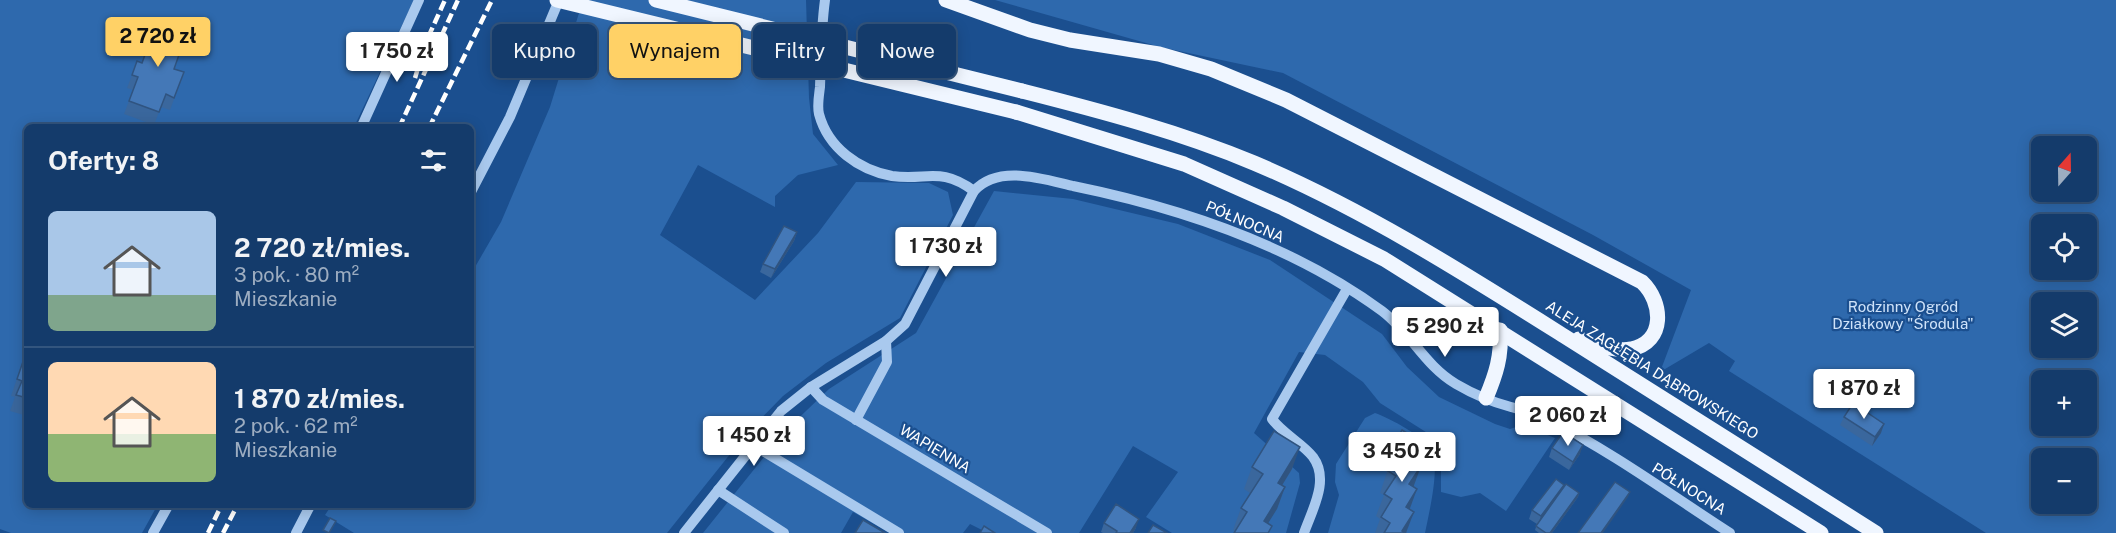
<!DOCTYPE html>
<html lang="pl">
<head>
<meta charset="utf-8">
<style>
  :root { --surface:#143b6b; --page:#1d4271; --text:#f1f3f6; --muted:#9dadc1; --line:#33557e; --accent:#ffd166 }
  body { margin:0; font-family:"Public Sans",sans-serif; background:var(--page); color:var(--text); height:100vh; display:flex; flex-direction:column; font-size:22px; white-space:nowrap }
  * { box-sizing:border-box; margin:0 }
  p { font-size:20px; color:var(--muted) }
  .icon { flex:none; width:33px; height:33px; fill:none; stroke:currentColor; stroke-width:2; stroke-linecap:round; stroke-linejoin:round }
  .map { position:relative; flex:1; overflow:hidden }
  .side { position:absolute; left:24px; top:124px; width:450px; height:384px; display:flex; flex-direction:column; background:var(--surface); border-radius:9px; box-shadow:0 3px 15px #0003,0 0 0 2px var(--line) }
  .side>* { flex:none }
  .top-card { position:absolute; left:492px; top:24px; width:570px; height:54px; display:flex; gap:12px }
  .needle { width:39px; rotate:20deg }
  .tools { position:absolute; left:2031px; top:136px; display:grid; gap:12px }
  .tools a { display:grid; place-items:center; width:66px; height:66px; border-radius:9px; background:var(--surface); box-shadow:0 3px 15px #0003,0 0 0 2px var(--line); font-size:30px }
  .price { position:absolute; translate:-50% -51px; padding:0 14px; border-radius:6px; background:#fff; color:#222; font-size:20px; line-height:39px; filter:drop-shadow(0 2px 3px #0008) }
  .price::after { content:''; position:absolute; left:50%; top:36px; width:18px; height:14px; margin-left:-9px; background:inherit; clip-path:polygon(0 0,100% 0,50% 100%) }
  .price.current { background:var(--accent); color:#111 }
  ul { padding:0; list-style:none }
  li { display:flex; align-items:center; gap:18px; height:150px; padding:0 24px }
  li+li { border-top:2px solid var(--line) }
  li span { display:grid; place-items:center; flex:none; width:168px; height:120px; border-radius:9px; color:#555 }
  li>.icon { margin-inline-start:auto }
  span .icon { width:72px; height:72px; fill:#fffc; stroke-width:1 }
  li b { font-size:26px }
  h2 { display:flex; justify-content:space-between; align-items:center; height:72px; padding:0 24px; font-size:26px }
  .tag { padding:0 21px; border-radius:9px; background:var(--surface); box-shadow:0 3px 15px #0003,0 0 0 2px var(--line); font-size:21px; line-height:54px }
  .tag.current { background:var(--accent); color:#111 }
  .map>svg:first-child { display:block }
</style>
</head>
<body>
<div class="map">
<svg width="2116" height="533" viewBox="0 0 2116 533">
  <rect width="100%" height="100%" fill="#1b4f8f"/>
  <g fill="#2e69ad" fill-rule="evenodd">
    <polygon points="0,0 414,0 354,127 27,128 27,506 157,506 142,533 11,533 0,529"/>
    <polygon points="583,0 806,0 809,98 813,134 838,165 798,175 775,196 775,207 698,165 660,235 755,300 818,233 856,182 929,183 948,192 953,215 900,318 826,363 783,396 747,433 667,533 354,533 325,515 331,506 471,506 471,274 501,222 550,107"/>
    <path d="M995,0H2116V533H1986L1729,371L1735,361L1709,343L1660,372L1691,290L1593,235L1283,73L1160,47ZM2042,147H2086V192H2042ZM2042,225H2086V270H2042ZM2042,303H2086V348H2042ZM2042,381H2086V426H2042ZM2042,459H2086V504H2042Z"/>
    <polygon points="994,191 1073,199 1178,224 1270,260 1382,334 1407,367 1439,397 1495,424 1510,429 1522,425 1555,438 1506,511 1480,493 1461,497 1441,492 1441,445 1429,434 1380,403 1363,382 1325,355 1299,352 1254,433 1299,473 1300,483 1286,533 1262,533 1276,509 1244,489 1255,496 1238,533 1172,533 1146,517 1178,472 1133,446 1079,533 988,533 970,524 963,533 890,533 853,512 841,533 703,533 784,432 829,389 916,333"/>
    <path d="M1375,413C1389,418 1428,438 1433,452C1439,472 1429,513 1425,533H1328L1339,495L1335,482L1336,464L1365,418Z"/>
  </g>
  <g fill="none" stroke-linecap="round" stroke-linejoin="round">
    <g stroke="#a9c9ee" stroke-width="10">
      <path d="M825,0C821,29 821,58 820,87C819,95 817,106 819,114C828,148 859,170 892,176C927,181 940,166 974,191"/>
      <polyline points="361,128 419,0"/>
      <polyline points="471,192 510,117 559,0"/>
      <polyline points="811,387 823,400 1047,533"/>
      <polyline points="856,420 887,362 886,341"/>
      <polyline points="753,445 899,533"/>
      <polyline points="718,490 784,533"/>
      <polyline points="153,533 168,506"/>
      <polyline points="296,533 310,506"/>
      <path d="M684,533L781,411L811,387L886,341L905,324L974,191C998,164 1043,179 1073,186C1181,208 1292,245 1382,311C1411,333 1425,366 1456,384C1473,394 1492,402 1511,407C1524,411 1537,413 1549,420C1612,452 1671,495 1730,533"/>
      <path d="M1304,533C1312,510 1330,480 1313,457C1302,443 1283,434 1272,419L1347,289"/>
    </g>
    <g stroke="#f0f6ff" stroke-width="15">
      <path d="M946,0L1030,30L1070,40L1159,54L1211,69L1286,100L1642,282C1663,302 1666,342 1631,349C1614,352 1595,344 1579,339"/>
      <path d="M1022,91C1101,111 1180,132 1254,163C1363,209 1464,273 1564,336C1668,401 1772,467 1876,533"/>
      <polyline points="1016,112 1184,164 1283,208 1384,259 1821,533"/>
      <path d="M1486,398C1496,374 1502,356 1500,330"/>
    </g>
    <g stroke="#fff" stroke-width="4.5" stroke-dasharray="10 4.5" stroke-linecap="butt">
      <polyline points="415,78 426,42 445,0"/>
      <polyline points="399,128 458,0"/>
      <polyline points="429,128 492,0"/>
      <polyline points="208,533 221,506"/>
      <polyline points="223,533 237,506"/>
    </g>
    <g stroke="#f0f6ff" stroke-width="15">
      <polyline points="557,0 1016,112"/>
      <polyline points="656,0 1022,91"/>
    </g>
  </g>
  <g fill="#3a679d">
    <polygon points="174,50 174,69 184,72 170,110 161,107 154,125 124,114 133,90 127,88 132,75 142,63"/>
    <polygon points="797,232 794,241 771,278 760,272 763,264"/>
    <polygon points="27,349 27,416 10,411 15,397 11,396"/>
    <polygon points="1844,417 1881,433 1872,446 1840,425"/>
    <polygon points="1423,443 1416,463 1421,466 1413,487 1406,533 1375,533 1380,519 1376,516 1384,495 1380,493 1387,472 1383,470 1391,448"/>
    <polygon points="1552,448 1580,454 1569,470 1549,457"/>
    <polygon points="1252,467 1292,469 1282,485 1285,487 1277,509 1235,531 1233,530 1241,508 1250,493 1244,489"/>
    <polygon points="1562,490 1579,493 1578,497 1552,533 1539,533 1535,530 1537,524 1529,519 1532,510"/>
    <polygon points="1104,523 1136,528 1133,533 1103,533 1101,532"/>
  </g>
  <g fill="#305480">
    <polygon points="797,232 794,241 771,278 775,269"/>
    <polygon points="1884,424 1881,433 1872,446 1875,437"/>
    <polygon points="1423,443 1415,465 1412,461"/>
    <polygon points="1583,445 1580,454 1569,470 1573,462"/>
    <polygon points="1300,447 1292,469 1270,505 1278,483"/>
    <polygon points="1421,466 1413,488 1409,484"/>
    <polygon points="1564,485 1560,494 1538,525 1541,516"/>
    <polygon points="1285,487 1277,509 1262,533 1264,521"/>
    <polygon points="1417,489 1409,511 1406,507"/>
    <polygon points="1630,492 1628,497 1603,533 1601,533"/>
    <polygon points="1579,493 1578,497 1552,533 1550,533"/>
    <polygon points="1414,512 1406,533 1402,531"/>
    <polygon points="1139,519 1136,528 1133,533 1130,533"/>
  </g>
  <g fill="#4478b7" stroke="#305480" stroke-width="1.5">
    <polygon points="158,19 182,28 174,50 180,52 174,69 184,72 174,98 166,94 159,112 129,101 138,77 132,75 137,61 142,63"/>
    <polygon points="784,226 797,232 775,269 763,264"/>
    <polygon points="27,350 27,398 16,395 22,381 17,379"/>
    <polygon points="1853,403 1884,424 1875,437 1844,417"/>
    <polygon points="1402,430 1423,443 1412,461 1421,466 1409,484 1417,489 1406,507 1414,512 1402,531 1406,533 1384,533 1390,523 1381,517 1392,499 1384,494 1396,476 1388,471 1399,453 1391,448"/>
    <polygon points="1274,431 1300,447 1278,483 1285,487 1264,521 1272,526 1268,533 1234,533 1247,512 1241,508 1263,474 1252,467"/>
    <polygon points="1563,432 1583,445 1573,462 1552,448"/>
    <polygon points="1556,479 1564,485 1541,516 1532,510"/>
    <polygon points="1615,482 1630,492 1601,533 1578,533"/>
    <polygon points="1566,484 1579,493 1550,533 1546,533 1536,526"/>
    <polygon points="1116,504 1139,519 1130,533 1116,533 1117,531 1104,523"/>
    <polygon points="330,518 336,521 329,533 323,530"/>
    <polygon points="863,520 885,533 855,533"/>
    <polygon points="1153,525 1167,533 1148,533"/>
    <polygon points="984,526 995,533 980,533"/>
  </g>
  <g text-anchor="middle" stroke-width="4.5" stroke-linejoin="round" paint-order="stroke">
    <g font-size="15" fill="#fff" stroke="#1b4f8f">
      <text transform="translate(1245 222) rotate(23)" y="5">PÓŁNOCNA</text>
      <text transform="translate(1652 370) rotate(32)" y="5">ALEJA ZAGŁĘBIA DĄBROWSKIEGO</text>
      <text transform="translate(935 449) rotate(31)" y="5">WAPIENNA</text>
      <text transform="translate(1689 489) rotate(32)" y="5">PÓŁNOCNA</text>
    </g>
    <g font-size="15" fill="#cfe3fa" stroke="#1b4f8f">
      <text x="1903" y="312">Rodzinny Ogród<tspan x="1903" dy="17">Działkowy "Środula"</tspan></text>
    </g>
  </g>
</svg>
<div class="tools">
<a><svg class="needle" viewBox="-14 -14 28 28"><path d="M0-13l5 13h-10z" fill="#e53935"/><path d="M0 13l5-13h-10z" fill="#9dadc1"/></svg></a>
<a><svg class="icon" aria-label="locate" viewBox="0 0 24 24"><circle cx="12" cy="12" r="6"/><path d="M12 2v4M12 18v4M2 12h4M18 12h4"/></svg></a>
<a><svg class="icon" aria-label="layers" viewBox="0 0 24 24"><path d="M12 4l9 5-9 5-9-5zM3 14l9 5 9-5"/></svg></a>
<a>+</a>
<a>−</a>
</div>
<b class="price current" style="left:158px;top:68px">2 720 zł</b>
<b class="price" style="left:397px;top:83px">1 750 zł</b>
<b class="price" style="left:946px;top:278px">1 730 zł</b>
<b class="price" style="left:1445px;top:358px">5 290 zł</b>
<b class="price" style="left:1864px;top:420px">1 870 zł</b>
<b class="price" style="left:1568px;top:447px">2 060 zł</b>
<b class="price" style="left:754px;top:467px">1 450 zł</b>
<b class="price" style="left:1402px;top:483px">3 450 zł</b>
<div class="top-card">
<a class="tag">Kupno</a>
<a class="tag current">Wynajem</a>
<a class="tag">Filtry</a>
<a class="tag">Nowe</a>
</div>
<section class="side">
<h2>Oferty: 8<svg class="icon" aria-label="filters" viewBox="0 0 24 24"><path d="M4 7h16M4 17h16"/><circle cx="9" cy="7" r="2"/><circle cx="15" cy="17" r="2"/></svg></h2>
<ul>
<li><span style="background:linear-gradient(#a9c7e8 70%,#7fa58c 0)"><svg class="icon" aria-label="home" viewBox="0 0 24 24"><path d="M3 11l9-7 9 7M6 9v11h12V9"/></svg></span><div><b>2 720 zł/mies.</b><p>3 pok. · 80 m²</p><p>Mieszkanie</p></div></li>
<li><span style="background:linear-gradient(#ffd9b3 60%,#8fb573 0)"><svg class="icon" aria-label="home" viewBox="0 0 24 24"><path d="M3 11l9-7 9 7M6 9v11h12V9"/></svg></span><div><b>1 870 zł/mies.</b><p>2 pok. · 62 m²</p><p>Mieszkanie</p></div></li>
</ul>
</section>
</div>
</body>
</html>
